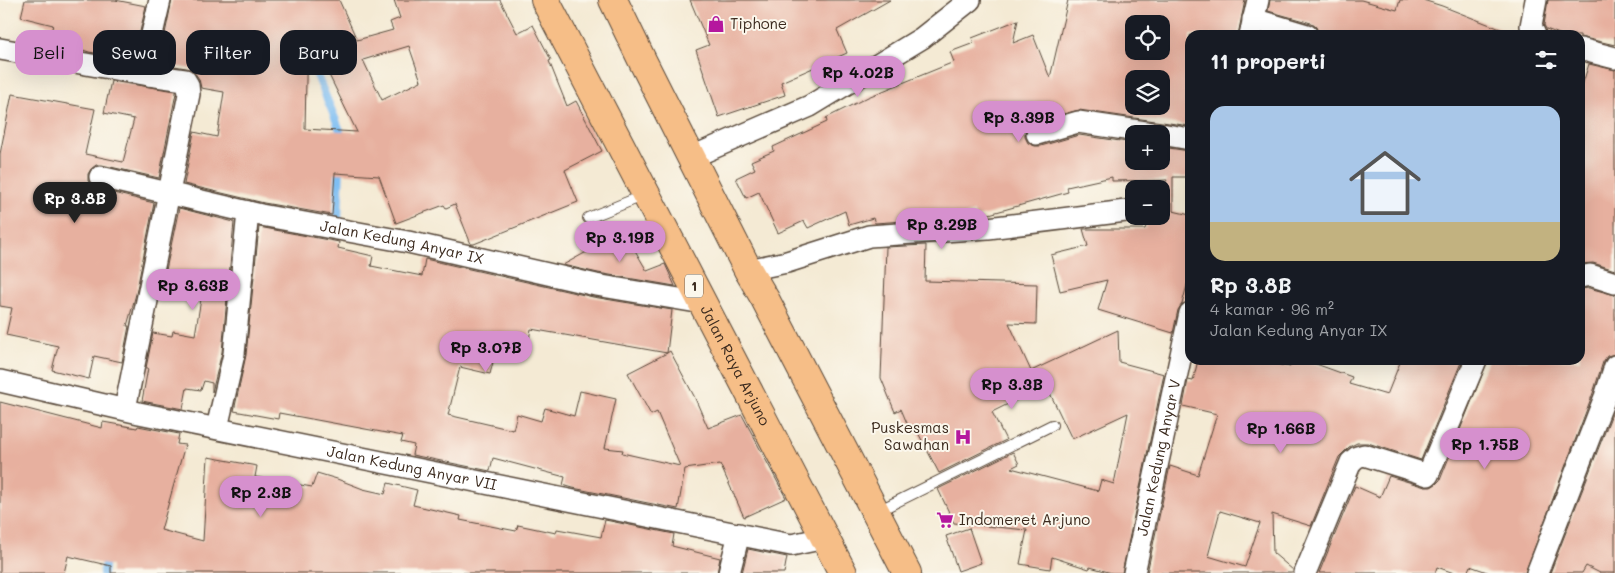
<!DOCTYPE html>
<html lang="id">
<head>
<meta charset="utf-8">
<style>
  :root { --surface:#171b24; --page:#20242c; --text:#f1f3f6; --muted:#9ea1a6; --line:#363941; --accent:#d690ce }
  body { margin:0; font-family:Mali,sans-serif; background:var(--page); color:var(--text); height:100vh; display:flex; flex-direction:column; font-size:19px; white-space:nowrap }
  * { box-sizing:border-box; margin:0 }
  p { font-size:16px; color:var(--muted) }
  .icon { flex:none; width:28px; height:28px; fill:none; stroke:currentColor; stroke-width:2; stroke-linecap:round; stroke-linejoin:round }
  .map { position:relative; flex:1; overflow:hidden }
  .panel { position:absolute; left:1185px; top:30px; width:400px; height:335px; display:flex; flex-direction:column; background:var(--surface); border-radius:15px; box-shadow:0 5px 20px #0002 }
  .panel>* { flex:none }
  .banner { position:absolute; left:15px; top:30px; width:475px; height:45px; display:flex; gap:10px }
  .controls { position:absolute; left:1125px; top:15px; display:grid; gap:10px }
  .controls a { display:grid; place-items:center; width:45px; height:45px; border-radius:10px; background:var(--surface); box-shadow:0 5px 20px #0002; font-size:25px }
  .price { position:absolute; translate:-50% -42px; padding:0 11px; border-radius:18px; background:var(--accent); color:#111; font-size:16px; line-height:32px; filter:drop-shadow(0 1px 2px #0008) }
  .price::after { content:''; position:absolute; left:50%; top:30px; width:15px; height:11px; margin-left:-8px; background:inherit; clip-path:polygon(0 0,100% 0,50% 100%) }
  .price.on { background:#222; color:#fff }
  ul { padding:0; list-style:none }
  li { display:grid; align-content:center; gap:10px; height:265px; padding:0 25px }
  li+li { border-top:1px solid var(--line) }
  li span { display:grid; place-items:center; height:155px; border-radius:15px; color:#555 }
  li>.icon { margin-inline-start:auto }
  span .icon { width:90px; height:90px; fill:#fffc; stroke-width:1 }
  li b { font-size:21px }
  h2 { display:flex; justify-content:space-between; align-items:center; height:60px; padding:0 25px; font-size:21px }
  .pill { padding:0 18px; border-radius:15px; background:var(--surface); box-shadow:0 5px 20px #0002; font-size:18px; line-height:45px }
  .pill.on { background:var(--accent); color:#111 }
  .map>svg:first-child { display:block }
</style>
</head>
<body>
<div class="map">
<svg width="1615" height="573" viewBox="0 0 1615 573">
  <rect width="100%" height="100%" fill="#fbf7ec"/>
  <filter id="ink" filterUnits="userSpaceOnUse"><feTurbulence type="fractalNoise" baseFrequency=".02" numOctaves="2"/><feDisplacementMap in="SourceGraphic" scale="10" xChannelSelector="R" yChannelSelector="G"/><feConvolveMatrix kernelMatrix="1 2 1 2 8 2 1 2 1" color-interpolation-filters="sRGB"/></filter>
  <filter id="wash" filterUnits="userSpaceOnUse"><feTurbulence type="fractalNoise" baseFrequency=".0096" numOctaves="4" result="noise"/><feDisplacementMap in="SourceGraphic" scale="20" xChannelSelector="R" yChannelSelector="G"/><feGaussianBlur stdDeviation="1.12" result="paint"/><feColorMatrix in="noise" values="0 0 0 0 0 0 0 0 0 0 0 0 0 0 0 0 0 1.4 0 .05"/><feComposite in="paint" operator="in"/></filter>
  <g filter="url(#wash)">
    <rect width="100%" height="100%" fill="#f4ead4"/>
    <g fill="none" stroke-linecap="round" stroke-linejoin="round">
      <g stroke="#7ebef3" stroke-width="8">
        <polyline points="303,42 340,130 340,141"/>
        <polyline points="334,223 338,224 340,165"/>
        <polyline points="103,573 106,555"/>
      </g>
    </g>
    <g id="blocks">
      <g fill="#e7b09f" fill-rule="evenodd">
        <polygon points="25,0 115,0 146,6 137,44 136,60 89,52 49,38 53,25 21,17"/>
        <path d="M172,0H339L357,40L393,30L390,22L400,18L394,0H500L517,33L533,25L551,60L549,61L567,106L576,101L602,151L565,170L578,202L474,244H471L455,204L446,208L444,205L396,223L379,176L335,173L332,215L264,203L184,184L194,132L217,137L224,92L201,88L199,79L192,69L162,64V48ZM307,30L357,132L305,129ZM409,46L421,81L382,100L363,60Z"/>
        <polygon points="690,0 890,0 837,30 847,53 781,82 785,95 719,117 696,50 709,45"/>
        <path d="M1068,0H1245L1238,35H1190V126L1079,110L1033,122L1028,126L1025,132V137L1028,143L1035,146H1041L1079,135L1134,143V161H1161V147L1190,151V177H1173V211L1190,215V274L1182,304L1178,310L1173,333L1098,310L1107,280L1060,291L1051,255L1088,246L1083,229H1145L1150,216H1161V192L1167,180L1112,181V177L1067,187L1068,192L982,216H975L974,212L959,217L875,223L873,218L849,225L845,211L808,228L804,221L778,233L759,192L746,198L736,178L755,169L751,161L774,151L773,147L827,122L826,118L868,97L954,62L950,52L974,43L972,38L1018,20L1013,43L1033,35L1050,78ZM1134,24H1161V51H1134ZM1134,79H1161V106H1134Z"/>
        <polygon points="1270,0 1361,0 1397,10 1400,0 1423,0 1442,6 1513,34 1513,35 1319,35 1316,27 1311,23 1268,11"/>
        <polygon points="1548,0 1615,0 1615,45 1580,37 1580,35 1562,35 1546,29 1544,25"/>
        <polygon points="1589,64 1615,70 1615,270 1593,263 1580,264 1580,92"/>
        <polygon points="111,81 176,91 176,93 159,178 102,165 96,165 91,169 88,174 88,181 92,186 97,189 154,203 136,294 127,326 129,326 122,362 94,356 89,379 52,370 58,346 6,335 12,308 0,306 0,154 12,94 95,109 85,154 123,162 134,119 104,113"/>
        <polygon points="179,208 234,222 222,352 212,392 212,383 204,381 201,390 187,388 183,409 142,401 148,368 146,368 153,333 172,336 173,331 195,335 204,281 166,270"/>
        <path d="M259,227L339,242L338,248L373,256L371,266L422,276L425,259L593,297L672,310L667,353L670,351L694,396L708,428L742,415L786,498L744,517L720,464L685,469L678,509L573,488L563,485L565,477L493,458L490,471L412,455L414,445L401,442L403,436L279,413L278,419L234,411L246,355ZM531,329L667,353L628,373L651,415L657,412L680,466L622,453L623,450L605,448L616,399L580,391L574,416L545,408L541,421L517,414L513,430L448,415L460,367L490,374L496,350L526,356Z"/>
        <polygon points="621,233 630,249 633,247 647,271 665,264 675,286 598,273 563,265"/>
        <polygon points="926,245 925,281 1037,284 1036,324 1009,323 1031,371 1118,330 1119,362 1164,374 1122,573 1112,573 1090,567 1089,569 1052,557 1050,569 1020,564 1027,530 954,523 938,489 1013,452 1019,464 1011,468 1098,491 1101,480 1114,484 1128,413 1072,439 1046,385 992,412 1006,440 939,473 914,425 909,428 901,409 895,412 881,378 886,247"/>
        <polygon points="1589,288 1615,295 1615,354 1607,356 1603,362 1593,393 1525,573 1490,573 1470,566 1467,573 1454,573 1437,567 1435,573 1319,573 1355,486 1380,497 1389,476 1425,487 1431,487 1436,484 1440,480 1488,360 1580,360 1580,289"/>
        <path d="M1198,360H1258L1290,367L1293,360H1305L1352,377L1349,384L1387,395L1401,360H1462L1421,460L1368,443H1357L1349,447L1339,457L1311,526L1272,514L1273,553L1293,570V573H1147L1170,466L1198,475L1217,414L1183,406L1188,380L1193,381ZM1220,511L1260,523L1245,567L1208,556Z"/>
        <polygon points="0,402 102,428 103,422 137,428 138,426 179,434 177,444 185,445 161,530 203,541 208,457 257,466 255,477 312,487 317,473 337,479 363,489 385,494 388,483 417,490 413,505 461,516 460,520 516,531 518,525 556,533 557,529 601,537 605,520 674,534 672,546 720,558 717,573 111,573 111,566 68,556 64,573 0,573"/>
        <polygon points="1615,406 1615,573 1600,573 1586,566 1582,573 1550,573"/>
        <polygon points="969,528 981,563 958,571 946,536"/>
        <polygon points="748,549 787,557 784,573 742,573"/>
      </g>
    </g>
  </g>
  <g filter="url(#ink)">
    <use href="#blocks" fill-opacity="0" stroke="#574739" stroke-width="1"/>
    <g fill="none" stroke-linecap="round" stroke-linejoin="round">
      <g stroke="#574739" stroke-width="12">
        <g id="lane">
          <polyline points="588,218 645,195"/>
          <polyline points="876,512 1052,425"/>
        </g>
      </g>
      <g stroke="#574739" stroke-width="24">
        <g id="street">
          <polyline points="1253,19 1307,35"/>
          <polyline points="1250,35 1258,0"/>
          <polyline points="1535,35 1531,26 1536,0"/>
          <polyline points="0,49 149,75"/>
          <polyline points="1580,49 1615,58"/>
          <polyline points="1037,134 1078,122 1159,134"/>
          <polyline points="1161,134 1190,139"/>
          <polyline points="692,157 810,106 922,38 970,0"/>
          <path id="s1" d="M100,177L261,215L408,242L596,285L703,303"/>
          <polyline points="748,270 787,262 869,236 988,228 1134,210"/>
          <polyline points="1580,277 1590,275 1615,283"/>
          <path id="s2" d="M0,381L139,413L791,545L825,538"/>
          <polyline points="125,409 189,94 188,85 185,80 149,75 149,47 160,0"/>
          <polyline points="217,428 234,354 248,212"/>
          <polyline points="729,573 739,534"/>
          <path id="s3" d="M1134,573L1190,313"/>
          <polyline points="1305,573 1351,462 1357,457 1364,455 1428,475 1476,360"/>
          <polyline points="1537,573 1605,397 1615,366"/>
        </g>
      </g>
      <g stroke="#574739" stroke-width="30">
        <g id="highway">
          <path id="s4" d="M545,0L843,573"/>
          <polyline points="613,0 643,62 748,270 765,299 907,573"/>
        </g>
      </g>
      <use href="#lane" stroke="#fff" stroke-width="10"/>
      <use href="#street" stroke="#fff" stroke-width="21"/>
      <use href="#highway" stroke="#f6be87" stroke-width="28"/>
    </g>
  </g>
  <defs>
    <g id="shop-bare" transform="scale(1.35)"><path d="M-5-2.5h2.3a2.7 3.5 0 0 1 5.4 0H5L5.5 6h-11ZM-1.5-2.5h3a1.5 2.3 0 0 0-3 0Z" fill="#b5179e" stroke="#fbf7ec" stroke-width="2.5" paint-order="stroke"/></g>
    <g id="hospital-bare" transform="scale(1.35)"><path d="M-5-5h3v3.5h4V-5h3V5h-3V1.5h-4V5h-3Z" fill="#b5179e" stroke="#fbf7ec" stroke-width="2.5" paint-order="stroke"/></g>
    <g id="supermarket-bare" transform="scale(1.35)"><path d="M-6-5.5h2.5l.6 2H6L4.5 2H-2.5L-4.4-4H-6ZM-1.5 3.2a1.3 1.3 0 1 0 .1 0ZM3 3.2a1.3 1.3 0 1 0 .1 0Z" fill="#b5179e" stroke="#fbf7ec" stroke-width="2.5" paint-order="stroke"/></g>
  </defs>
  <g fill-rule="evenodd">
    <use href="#shop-bare" x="716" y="24"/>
    <use href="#hospital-bare" x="963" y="437"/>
    <use href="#supermarket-bare" x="945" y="520"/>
  </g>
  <g text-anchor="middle" stroke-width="4" stroke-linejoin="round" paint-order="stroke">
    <rect fill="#fbf7ec" stroke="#75685c" stroke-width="1" x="685" y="274.5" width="18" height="23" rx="4"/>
    <g font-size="14" font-weight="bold" fill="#3b2a1e">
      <text x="694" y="291">1</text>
    </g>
    <g font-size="15" fill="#3b2a1e" stroke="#fbf7ec" text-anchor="start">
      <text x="730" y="29">Tiphone</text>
      <text x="949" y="433" text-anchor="end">Puskesmas<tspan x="949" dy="17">Sawahan</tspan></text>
      <text x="959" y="525">Indomeret Arjuno</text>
    </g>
    <g font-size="15" fill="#3b2a1e" stroke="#fbf7ec">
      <text dy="5" stroke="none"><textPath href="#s1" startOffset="309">Jalan Kedung Anyar IX</textPath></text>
      <text dy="5" stroke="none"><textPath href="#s4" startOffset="412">Jalan Raya Arjuno</textPath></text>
      <text dy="5" stroke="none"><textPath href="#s3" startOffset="118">Jalan Kedung Anyar V</textPath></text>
      <text dy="5" stroke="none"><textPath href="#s2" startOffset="421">Jalan Kedung Anyar VII</textPath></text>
    </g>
  </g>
</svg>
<div class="controls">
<a><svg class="icon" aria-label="locate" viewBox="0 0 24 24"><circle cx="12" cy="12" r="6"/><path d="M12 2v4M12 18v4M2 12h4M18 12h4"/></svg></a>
<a><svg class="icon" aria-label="layers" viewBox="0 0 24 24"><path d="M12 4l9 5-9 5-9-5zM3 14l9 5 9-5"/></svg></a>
<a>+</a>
<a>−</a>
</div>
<b class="price" style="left:858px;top:98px">Rp 4.02B</b>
<b class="price" style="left:1019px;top:143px">Rp 3.39B</b>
<b class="price on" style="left:75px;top:224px">Rp 3.8B</b>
<b class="price" style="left:942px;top:250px">Rp 3.29B</b>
<b class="price" style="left:620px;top:263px">Rp 3.19B</b>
<b class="price" style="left:193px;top:311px">Rp 3.63B</b>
<b class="price" style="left:486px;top:373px">Rp 3.07B</b>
<b class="price" style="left:1012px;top:410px">Rp 3.3B</b>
<b class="price" style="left:1281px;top:454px">Rp 1.66B</b>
<b class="price" style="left:1485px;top:470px">Rp 1.75B</b>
<b class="price" style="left:261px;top:518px">Rp 2.3B</b>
<div class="banner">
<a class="pill on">Beli</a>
<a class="pill">Sewa</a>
<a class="pill">Filter</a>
<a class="pill">Baru</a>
</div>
<section class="panel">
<h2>11 properti<svg class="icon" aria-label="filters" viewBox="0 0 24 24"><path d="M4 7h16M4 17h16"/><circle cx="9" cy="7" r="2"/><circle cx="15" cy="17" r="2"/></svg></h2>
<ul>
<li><span style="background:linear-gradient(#a9c7e8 75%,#c2b280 0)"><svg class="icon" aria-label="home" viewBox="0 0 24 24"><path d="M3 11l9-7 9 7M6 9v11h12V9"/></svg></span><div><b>Rp 3.8B</b><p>4 kamar · 96 m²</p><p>Jalan Kedung Anyar IX</p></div></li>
</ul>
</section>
</div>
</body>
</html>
